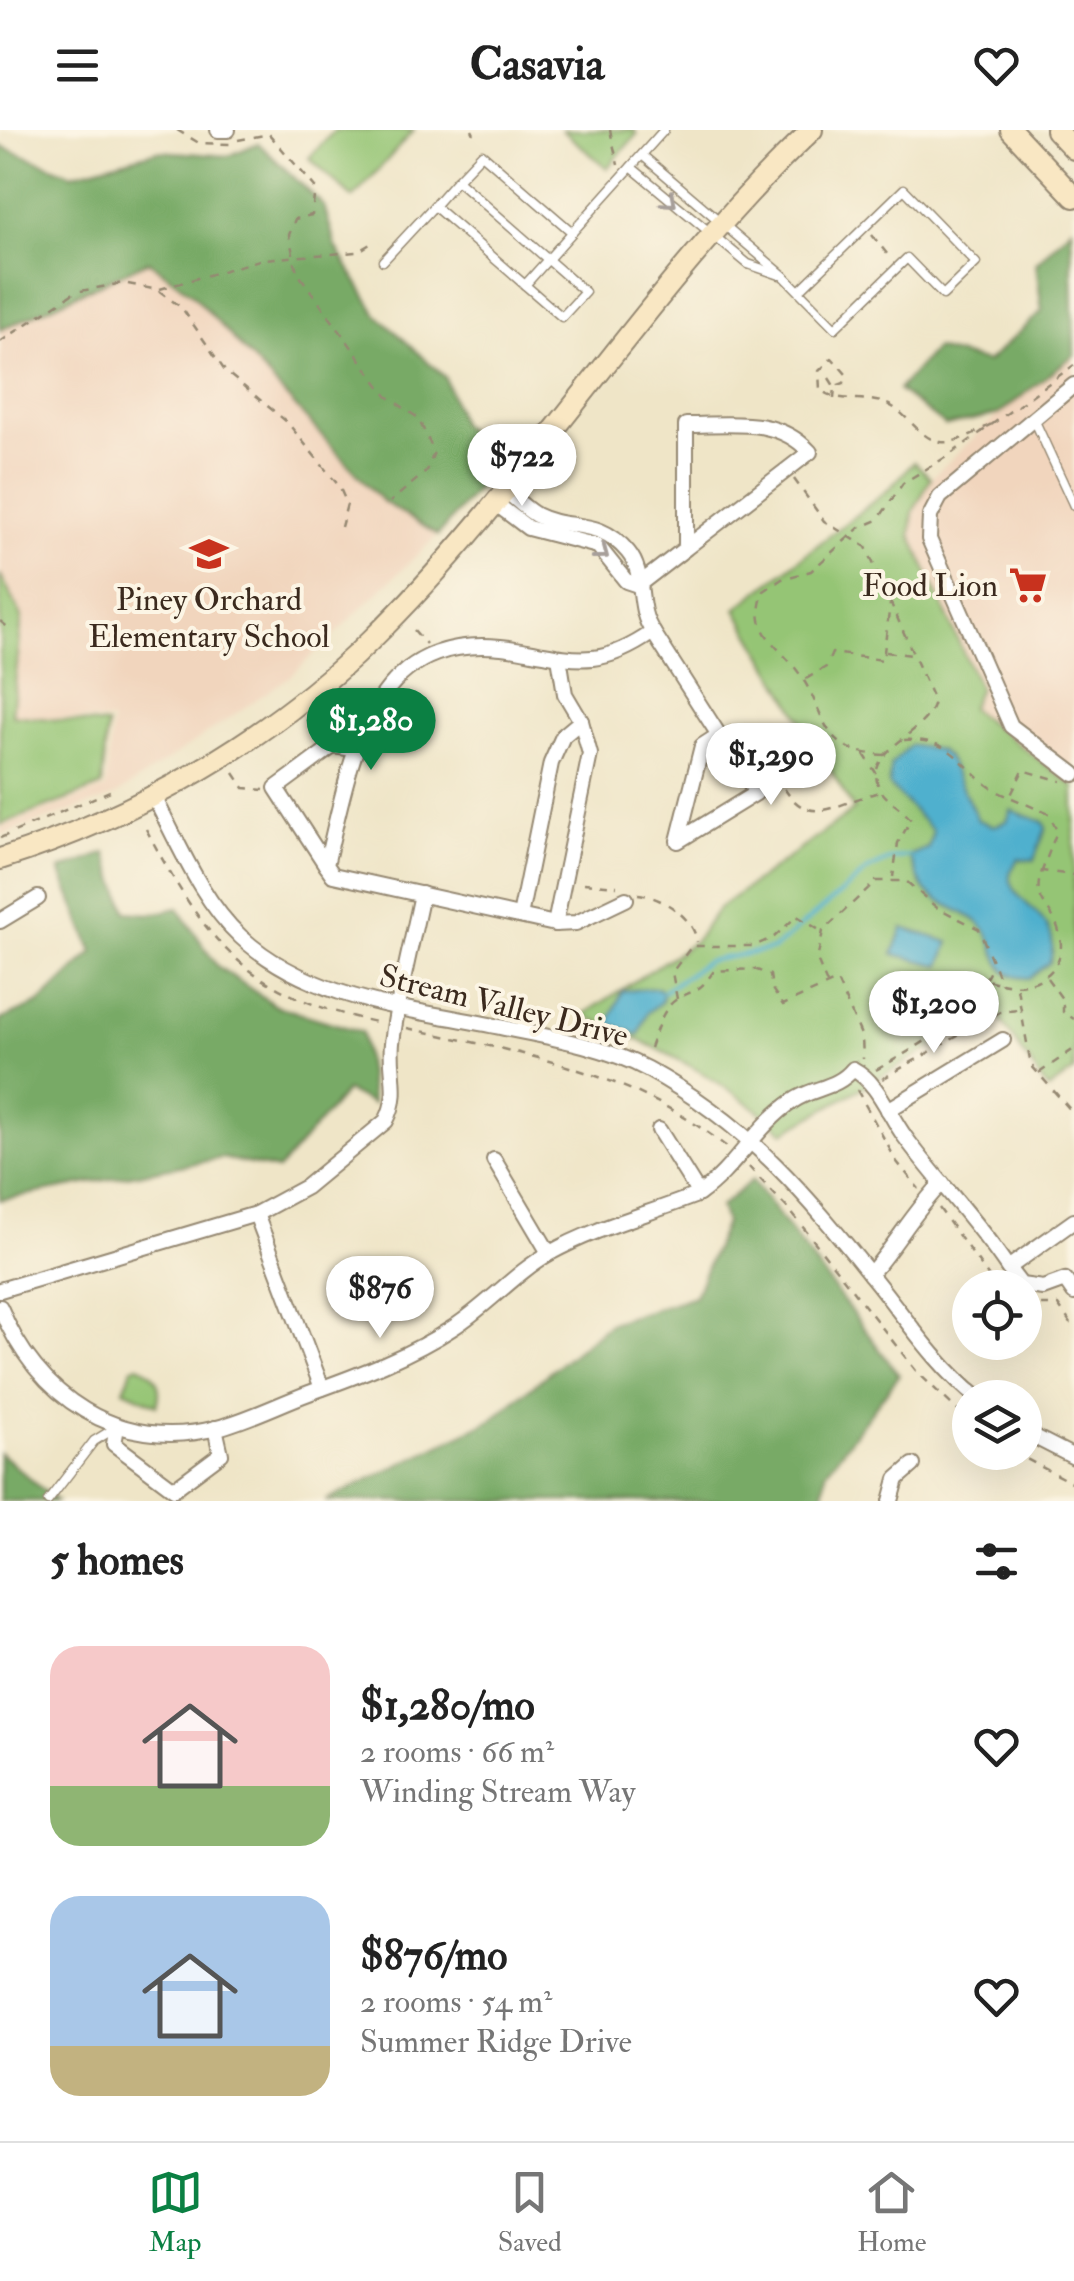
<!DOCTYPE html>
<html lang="en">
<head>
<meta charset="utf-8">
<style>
  :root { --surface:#fff; --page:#f2f2f2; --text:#222; --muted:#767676; --line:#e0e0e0; --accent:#0b8043 }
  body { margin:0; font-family:"IM FELL Double Pica",serif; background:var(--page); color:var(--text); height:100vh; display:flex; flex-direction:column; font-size:38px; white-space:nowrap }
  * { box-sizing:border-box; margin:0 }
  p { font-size:32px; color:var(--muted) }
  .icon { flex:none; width:55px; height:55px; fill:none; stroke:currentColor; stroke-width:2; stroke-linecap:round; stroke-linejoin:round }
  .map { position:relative; height:1371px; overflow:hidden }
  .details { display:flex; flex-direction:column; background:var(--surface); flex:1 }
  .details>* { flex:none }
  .controls { position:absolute; left:952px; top:1140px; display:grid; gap:20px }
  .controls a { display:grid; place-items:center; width:90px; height:90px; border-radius:50%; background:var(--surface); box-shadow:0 10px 40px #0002; font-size:50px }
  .price { position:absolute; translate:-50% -85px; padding:0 22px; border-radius:35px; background:#fff; color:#222; font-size:32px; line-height:65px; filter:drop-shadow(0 2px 5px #0008) }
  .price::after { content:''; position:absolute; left:50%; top:60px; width:30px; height:22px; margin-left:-15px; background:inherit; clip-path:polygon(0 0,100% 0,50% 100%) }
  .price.active { background:var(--accent); color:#fff }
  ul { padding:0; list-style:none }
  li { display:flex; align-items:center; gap:30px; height:250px; padding:0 50px }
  li span { display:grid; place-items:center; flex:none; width:280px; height:200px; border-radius:30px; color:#555 }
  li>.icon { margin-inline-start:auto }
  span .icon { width:120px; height:120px; fill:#fffc; stroke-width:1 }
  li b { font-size:42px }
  h2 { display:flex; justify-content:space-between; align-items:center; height:120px; padding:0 50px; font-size:42px }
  header { display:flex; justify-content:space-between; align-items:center; height:130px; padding:0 50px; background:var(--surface); font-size:45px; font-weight:700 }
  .tab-bar { display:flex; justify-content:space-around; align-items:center; height:140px; border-top:2px solid var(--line); background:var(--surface); font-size:28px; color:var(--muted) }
  .tab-bar a { display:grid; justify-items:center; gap:5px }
  .tab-bar .active { color:var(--accent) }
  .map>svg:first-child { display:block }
</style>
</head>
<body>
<header><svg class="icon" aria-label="menu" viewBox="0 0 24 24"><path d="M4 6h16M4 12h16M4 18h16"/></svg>Casavia<svg class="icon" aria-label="heart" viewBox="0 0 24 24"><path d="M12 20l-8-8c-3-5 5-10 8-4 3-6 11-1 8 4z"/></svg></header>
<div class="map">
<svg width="1074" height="1371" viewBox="0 0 1074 1371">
  <rect width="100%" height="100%" fill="#fcf5e5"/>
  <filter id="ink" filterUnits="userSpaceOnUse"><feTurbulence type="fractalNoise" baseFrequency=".01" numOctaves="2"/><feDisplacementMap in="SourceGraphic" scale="20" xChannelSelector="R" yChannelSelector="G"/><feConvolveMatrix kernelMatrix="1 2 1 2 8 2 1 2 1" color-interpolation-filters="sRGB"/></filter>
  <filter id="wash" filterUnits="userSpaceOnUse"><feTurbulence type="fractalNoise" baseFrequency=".0048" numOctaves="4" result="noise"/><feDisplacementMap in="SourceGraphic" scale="40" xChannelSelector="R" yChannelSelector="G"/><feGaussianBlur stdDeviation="2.25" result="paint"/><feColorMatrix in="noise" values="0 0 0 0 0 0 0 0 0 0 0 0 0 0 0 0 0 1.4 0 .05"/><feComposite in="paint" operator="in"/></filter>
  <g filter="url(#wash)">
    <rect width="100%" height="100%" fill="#efe5c7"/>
    <g fill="#f1d5bd">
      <polygon points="149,131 192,164 382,371 438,405 292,545 115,666 0,705 0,698 106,658 112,591 12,585 22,487 0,444 0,200"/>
      <polygon points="1074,225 1074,656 970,578 911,405 913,382 931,348 1020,264"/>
    </g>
    <g fill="#95c574" stroke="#687849" stroke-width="2.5">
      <polygon points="335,0 414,0 353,68 309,28"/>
      <polygon points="562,0 633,0 637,4 607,38"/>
      <path d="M914,332L931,348L913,382L911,405L979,558L970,578L1074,656V941L1048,960L995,882L784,1002C725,949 656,916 583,885L695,811L718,779L854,680L736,479L889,359Z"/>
      <polygon points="0,444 22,487 12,585 107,595 102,656 0,695"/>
      <path d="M138,1236C156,1242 163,1257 157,1275L124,1260L132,1239Z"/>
    </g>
    <g fill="#78aa66" stroke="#5a6a42" stroke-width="2.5">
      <polygon points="258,13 324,76 336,117 377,185 445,247 460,293 498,333 438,405 382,371 192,164 149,131 0,200 0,16 72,44 158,21 229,26"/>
      <polygon points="1071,98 1074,225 999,284 946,296 898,260 935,219 987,232 1042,181 1036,133"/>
      <polygon points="106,723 127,782 152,784 178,778 217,836 276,876 362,902 372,974 346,961 278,1040 222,1028 0,1070 0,890 40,873 93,822 60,740"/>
      <polygon points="752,1050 899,1245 826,1342 822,1371 325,1371 491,1290 610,1193 695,1166 725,1093 720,1077"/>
      <polygon points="0,1323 56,1371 0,1371"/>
    </g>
    <g fill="#4fb0ce" stroke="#456d76" stroke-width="2.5">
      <path d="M910,615L939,620L947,627L978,690L994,696L1007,691L1011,680L1043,692L1046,698L1034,730L1018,729L1010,743C1010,779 1065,782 1050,832L1030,848C990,850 1002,816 981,795C966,780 942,777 927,762C918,752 915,738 909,726L928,718L933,701L889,655L891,635Z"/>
      <polygon points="903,798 949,812 941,836 893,824"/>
      <polygon points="657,858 663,862 662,871 647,883 639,905 609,893 622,861"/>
    </g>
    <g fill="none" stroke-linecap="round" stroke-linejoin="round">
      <polyline stroke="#4fb0ce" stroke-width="4" points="663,862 707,831 774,819 868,740 891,729 909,726"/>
    </g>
  </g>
  <g filter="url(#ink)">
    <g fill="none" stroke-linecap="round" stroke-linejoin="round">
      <g stroke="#958872" stroke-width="11">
        <g id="lane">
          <polyline points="642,25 784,146 835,198 907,128 943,165 976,133 904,59 799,161"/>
          <polyline points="631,37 748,134 780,145"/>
          <polyline points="434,76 457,50"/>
          <polyline points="383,131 434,76 525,155 664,0"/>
          <polyline points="525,155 562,187 585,162 457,50 482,24 572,102"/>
          <polyline points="1033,287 1074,376"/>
          <polyline points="48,1371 94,1311 117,1297"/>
        </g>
      </g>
      <g stroke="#958872" stroke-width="18">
        <g id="street">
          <polyline points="218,0 228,0"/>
          <polyline points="1074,255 940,367 930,386 929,409 1011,596 1074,644"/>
          <path d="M505,360C515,368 525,379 536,385C569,402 598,386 628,422C647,445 635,477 653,502L756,663L678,711L702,616L719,605"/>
          <polyline points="495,373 528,398 598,416 626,451 638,455"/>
          <path d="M638,455L686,418V295C731,295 777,286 810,322L686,418"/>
          <path d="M153,665C178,712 201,770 241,807C313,873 417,879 509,899C555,908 606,917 647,939C750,995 807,1065 878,1154C909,1193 939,1238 978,1268"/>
          <polyline points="326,735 276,658 333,616 354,619"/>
          <path d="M626,769L576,793L555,794L333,745L326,735C353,622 370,491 522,520C580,531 603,537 653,502"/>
          <polyline points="520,786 551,633 563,606 581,591"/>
          <polyline points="0,791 38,768"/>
          <polyline points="555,794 590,624 581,591 565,564 559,527"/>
          <polyline points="888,980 1003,910"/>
          <polyline points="659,1000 699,1064"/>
          <polyline points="494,1030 549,1123"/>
          <polyline points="256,1084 322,1258"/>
          <polyline points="1074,1091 1008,1138 1021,1155 1043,1158 1065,1150 1074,1163"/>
          <path d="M870,1144C896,1115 914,1081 942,1053"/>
          <path d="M0,1160L256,1084L306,1057L386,991C401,963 389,942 392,913C398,864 412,813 422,764"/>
          <path d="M0,1177C36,1266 117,1323 217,1298C248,1290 279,1274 309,1263C359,1245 410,1226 454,1197C488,1175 516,1142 550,1123C596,1097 650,1084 699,1064C735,1039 756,996 793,971C813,957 837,959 853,939C879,953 888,984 905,1007C938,1052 977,1091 1008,1138"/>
          <polyline points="117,1297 114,1314 174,1359 221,1324 215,1298"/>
          <polyline points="1025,1302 1074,1327"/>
          <polyline points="891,1371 897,1349 913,1335"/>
        </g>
      </g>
      <g stroke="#958872" stroke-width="24">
        <g id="secondary">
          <polyline points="1011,0 1074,67"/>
          <polyline points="1056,0 1074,19"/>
          <path d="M0,729C135,687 269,610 370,511C532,353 647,155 812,0"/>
        </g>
      </g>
      <g stroke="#958872" stroke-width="2.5" stroke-dasharray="8 8" stroke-linecap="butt">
        <polyline points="177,0 199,13 231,14"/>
        <polyline points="472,0 474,4"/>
        <polyline points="610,0 618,35"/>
        <polyline points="238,10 269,4 315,57 312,85 295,89 289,105 297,142 387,266 418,288 434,322 427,341 390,372"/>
        <polyline points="872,105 892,130"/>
        <polyline points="160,159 263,129 357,122 375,111"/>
        <polyline points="0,212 75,162 123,153 158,160 182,178 225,241 287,292 339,356 347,374 341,397"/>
        <polyline points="829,248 834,256"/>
        <path d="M834,269L835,256L844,253L846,244L832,228L819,241L820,260C842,275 866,264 889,275C908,284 921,310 941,312C958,314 979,300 994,293"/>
        <path d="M794,349L824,391L866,417L934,571C930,603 865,618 878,655C884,670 903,678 911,690L898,713L893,747"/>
        <polyline points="0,491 9,498"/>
        <polyline points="414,500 426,514"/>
        <polyline points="886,522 913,525"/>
        <polyline points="806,549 826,537 832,523 883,530 890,474"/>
        <path d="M904,610C963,607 963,650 1010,667L1023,640L1061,651"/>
        <polyline points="864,624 876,643"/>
        <path d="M885,625C819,623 828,586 801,546C780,514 747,504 764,461L782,449L811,441L859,398L878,390L903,353L951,324L1074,235"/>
        <polyline points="234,643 244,658 264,660"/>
        <path d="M769,661L784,658C811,701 840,670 881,662"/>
        <polyline points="1012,668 1049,684 1057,701 1042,741"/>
        <path d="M146,699C207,814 247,865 380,893"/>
        <polyline points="0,708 110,661"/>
        <polyline points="584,753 617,756"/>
        <path d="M638,764C662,767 694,787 697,812"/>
        <polyline points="1047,848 1063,870 1063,882 1074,889"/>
        <path d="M827,854L817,830L823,801L876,751H906L936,777L979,799L1001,853C1040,862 1074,835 1056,793C1052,783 1043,775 1040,765C1037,757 1039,750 1042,741L1074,745"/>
        <polyline points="1017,858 1031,935 1074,984"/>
        <polyline points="677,869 672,842 692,816 754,816 774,807 797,786 821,801"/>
        <polyline points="950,878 986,850 1000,853"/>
        <path d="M407,898C522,923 634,942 728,1018"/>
        <path d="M650,918C656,902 662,878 677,869C699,857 698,863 714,841L754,839L770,845L772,859L783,875L837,851L862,907L863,929"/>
        <path d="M876,940C927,911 963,893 991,839"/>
        <polyline points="1039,943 1074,919"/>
        <polyline points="882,949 1000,882 1018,880"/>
        <polyline points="857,960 897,1032 919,1059"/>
        <polyline points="749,1037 791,1082 917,1242 970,1292"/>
        <polyline points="939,1078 997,1158"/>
        <polyline points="1025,1175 1058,1175 1074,1198"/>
        <polyline points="1013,1322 1074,1354"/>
      </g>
      <use href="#lane" stroke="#fff" stroke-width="8"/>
      <use href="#street" stroke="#fff" stroke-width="14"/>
      <use href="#secondary" stroke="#f9e7c3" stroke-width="20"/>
    </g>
    <defs><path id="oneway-chevron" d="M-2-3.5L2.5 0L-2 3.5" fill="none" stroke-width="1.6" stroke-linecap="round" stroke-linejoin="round" transform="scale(2.5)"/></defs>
    <g stroke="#a79f9a">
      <use href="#oneway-chevron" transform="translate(670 71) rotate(41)"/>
      <use href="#oneway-chevron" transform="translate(602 423) rotate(37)"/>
    </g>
  </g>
  <defs>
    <g id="school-bare" transform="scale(3)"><path d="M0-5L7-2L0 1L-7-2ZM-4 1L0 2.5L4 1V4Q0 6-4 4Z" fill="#c8321e" stroke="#fcf5e5" stroke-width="2.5" paint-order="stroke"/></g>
    <g id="supermarket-bare" transform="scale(3)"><path d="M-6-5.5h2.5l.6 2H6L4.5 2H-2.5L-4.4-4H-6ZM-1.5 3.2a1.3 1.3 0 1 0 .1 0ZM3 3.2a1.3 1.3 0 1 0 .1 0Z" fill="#c8321e" stroke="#fcf5e5" stroke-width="2.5" paint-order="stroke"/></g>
  </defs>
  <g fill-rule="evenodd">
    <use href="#school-bare" x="209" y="424"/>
    <use href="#supermarket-bare" x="1028" y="455"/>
  </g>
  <g text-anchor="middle" stroke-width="8" stroke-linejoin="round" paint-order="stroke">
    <g font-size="32" fill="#3b2a1e" stroke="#fcf5e5" text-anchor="end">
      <text x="998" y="466">Food Lion</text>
      <text x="209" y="480" text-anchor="middle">Piney Orchard<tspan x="209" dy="37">Elementary School</tspan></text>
    </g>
    <g font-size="32" fill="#3b2a1e" stroke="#fcf5e5">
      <text transform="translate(504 875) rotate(14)" y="11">Stream Valley Drive</text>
    </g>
  </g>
</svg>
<div class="controls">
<a><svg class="icon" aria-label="locate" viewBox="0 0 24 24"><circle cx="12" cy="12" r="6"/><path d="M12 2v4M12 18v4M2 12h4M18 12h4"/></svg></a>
<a><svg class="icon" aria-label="layers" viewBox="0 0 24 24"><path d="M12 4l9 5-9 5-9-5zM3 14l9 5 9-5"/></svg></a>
</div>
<b class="price" style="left:522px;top:379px">$722</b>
<b class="price active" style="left:371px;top:643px">$1,280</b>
<b class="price" style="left:771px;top:678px">$1,290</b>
<b class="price" style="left:934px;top:926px">$1,200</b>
<b class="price" style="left:380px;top:1211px">$876</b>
</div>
<section class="details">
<h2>5 homes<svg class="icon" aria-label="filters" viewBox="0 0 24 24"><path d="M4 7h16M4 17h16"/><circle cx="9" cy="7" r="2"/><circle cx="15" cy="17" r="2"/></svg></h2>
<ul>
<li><span style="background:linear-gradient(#f6c9c9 70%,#8fb573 0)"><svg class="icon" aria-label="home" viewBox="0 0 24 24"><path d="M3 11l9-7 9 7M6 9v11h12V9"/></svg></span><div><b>$1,280/mo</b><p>2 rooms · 66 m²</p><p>Winding Stream Way</p></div><svg class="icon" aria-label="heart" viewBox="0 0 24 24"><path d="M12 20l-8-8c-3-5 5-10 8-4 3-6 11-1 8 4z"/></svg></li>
<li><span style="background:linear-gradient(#a9c7e8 75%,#c2b280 0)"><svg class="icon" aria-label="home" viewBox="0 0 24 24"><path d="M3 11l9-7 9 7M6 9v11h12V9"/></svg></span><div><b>$876/mo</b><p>2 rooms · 54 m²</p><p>Summer Ridge Drive</p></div><svg class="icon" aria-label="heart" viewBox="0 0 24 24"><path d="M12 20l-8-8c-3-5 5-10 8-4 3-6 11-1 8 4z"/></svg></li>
</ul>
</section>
<nav class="tab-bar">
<a class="active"><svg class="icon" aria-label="map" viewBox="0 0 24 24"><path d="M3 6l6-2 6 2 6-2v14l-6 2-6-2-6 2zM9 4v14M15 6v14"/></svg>Map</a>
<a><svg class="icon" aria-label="saved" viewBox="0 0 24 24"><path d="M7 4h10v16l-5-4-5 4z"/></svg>Saved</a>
<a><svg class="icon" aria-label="home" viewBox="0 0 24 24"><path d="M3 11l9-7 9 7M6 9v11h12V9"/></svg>Home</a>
</nav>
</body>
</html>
